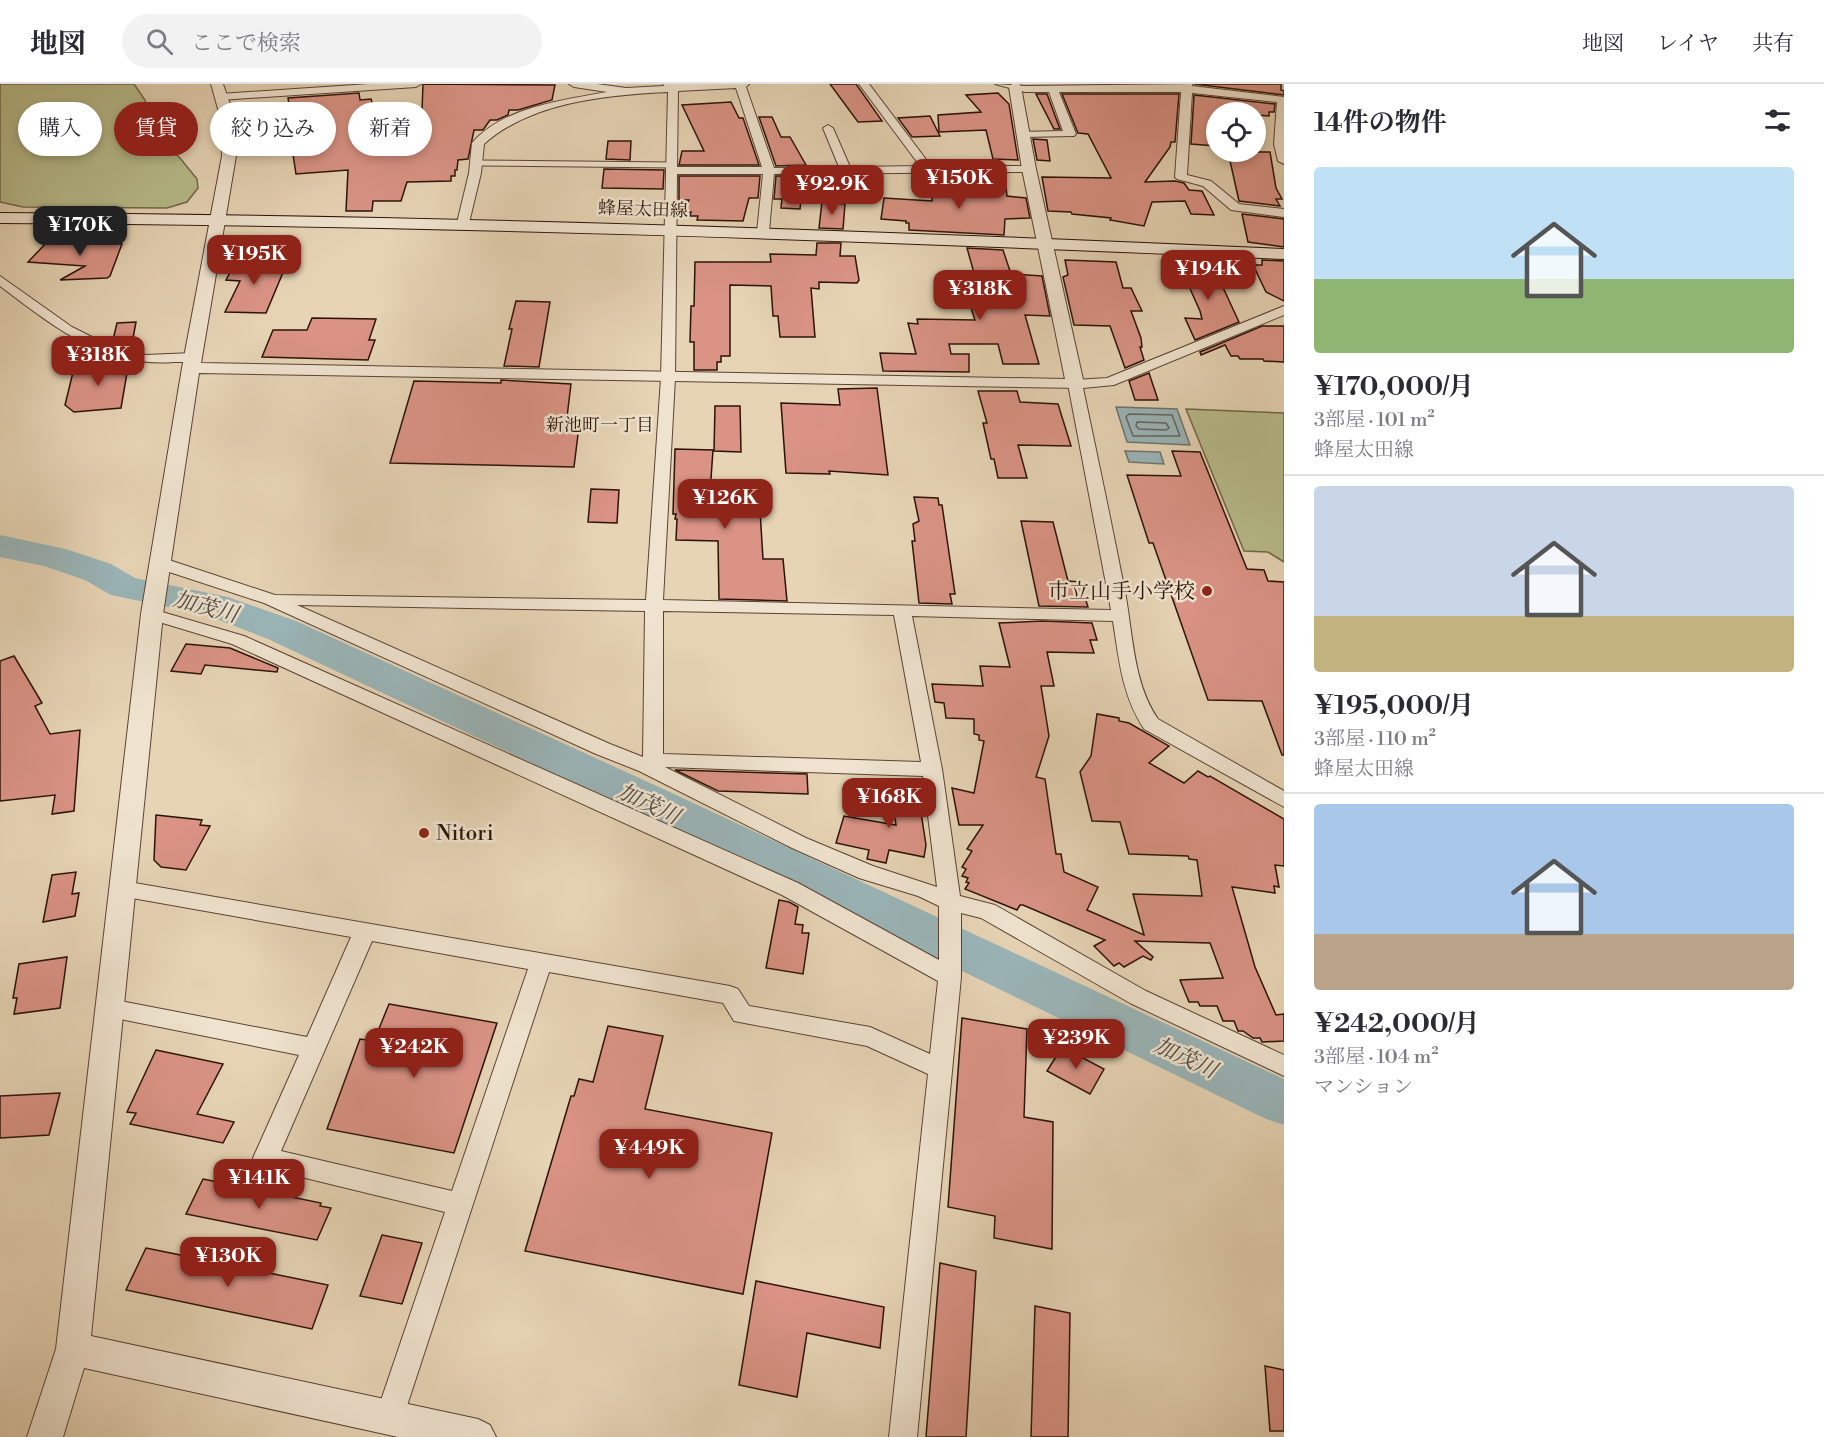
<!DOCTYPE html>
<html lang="ja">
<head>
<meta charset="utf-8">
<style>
  :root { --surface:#fff; --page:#f2f2f3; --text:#2b2b33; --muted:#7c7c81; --line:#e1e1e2; --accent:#8f2418 }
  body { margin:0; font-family:"Libre Bodoni","Noto Serif JP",serif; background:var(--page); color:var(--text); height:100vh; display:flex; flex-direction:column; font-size:22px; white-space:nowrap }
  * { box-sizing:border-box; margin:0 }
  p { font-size:20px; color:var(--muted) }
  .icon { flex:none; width:33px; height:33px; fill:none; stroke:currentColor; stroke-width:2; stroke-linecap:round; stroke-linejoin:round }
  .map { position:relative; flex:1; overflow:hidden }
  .sheet { display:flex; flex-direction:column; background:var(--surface); width:540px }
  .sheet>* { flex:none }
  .guide { position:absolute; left:18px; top:18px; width:570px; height:54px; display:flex; gap:12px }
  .fabs { position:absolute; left:1206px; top:18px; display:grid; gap:12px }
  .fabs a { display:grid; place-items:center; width:60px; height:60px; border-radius:50%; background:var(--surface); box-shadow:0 3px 9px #0003; font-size:30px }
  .price { position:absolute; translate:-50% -51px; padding:0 14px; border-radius:12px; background:var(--accent); color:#fff; font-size:20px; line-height:39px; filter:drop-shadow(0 2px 3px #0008) }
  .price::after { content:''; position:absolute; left:50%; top:36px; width:18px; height:14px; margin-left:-9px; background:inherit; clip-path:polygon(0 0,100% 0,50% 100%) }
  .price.active { background:#222; color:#fff }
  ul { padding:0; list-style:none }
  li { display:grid; align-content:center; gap:12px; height:318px; padding:0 30px }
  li+li { border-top:2px solid var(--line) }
  li span { display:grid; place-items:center; height:186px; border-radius:6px; color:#555 }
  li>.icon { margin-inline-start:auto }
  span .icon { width:108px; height:108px; fill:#fffc; stroke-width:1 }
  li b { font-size:26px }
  h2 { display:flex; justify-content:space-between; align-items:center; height:72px; padding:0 30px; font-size:26px }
  .pill { padding:0 21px; border-radius:27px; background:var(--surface); box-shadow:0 3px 9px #0003; font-size:21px; line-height:54px }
  .pill.active { background:var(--accent); color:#fff }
  header { display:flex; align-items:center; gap:36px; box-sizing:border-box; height:84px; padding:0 30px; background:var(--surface); border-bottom:2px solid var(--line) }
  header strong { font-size:28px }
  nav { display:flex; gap:33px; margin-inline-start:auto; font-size:21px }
  .search { width:420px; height:54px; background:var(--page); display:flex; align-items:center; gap:15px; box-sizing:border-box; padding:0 21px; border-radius:33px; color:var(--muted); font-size:22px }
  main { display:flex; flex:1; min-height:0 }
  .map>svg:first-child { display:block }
</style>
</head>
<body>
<header>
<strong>地図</strong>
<div class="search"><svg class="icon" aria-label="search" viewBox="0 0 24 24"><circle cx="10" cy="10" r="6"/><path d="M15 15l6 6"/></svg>ここで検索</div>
<nav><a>地図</a><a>レイヤ</a><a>共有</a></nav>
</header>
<main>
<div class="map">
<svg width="1284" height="1353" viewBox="0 0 1284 1353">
  <rect width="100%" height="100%" fill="#e6d4b5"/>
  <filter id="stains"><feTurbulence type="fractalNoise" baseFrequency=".00333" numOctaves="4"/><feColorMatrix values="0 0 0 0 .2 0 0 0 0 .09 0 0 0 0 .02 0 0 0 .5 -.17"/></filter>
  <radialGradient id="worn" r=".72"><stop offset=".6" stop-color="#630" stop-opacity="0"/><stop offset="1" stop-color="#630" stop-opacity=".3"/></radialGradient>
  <g fill="#b8bc8b" stroke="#72684a" stroke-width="1.5">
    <polygon points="0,0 134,0 145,16 155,50 180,74 197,95 198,104 187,118 167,124 23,123 0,118"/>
    <polygon points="1186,325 1284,329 1284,478 1268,468 1244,467"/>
  </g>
  <g fill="#9ab5b8" stroke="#6e7472" stroke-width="1.5">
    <polygon points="1116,323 1177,325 1190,361 1127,358"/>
    <polygon points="1125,367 1160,368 1164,380 1129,378"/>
  </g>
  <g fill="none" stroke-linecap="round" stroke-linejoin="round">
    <g stroke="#636460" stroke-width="1.5">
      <polygon points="1129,330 1172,331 1180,352 1133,352 1126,333"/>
      <polygon points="1137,338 1166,339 1169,344 1166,346 1139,345 1136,342"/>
    </g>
    <polygon fill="#9ab5b8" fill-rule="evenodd" points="0,451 66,465 111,480 135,494 228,513 296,537 661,704 1284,995 1284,1041 1266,1035 631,726 268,555 206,531 111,511 85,496 44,482 0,473"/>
  </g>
  <g fill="#da9385" stroke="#2c1308" stroke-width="1.5">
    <polygon points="423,0 555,1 552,16 518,26 509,26 508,31 497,36 490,36 483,46 474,46 468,75 458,76 457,86 455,86 455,92 451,92 451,97 407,98 401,117 373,117 372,127 346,127 348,86 296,90 289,45 293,45 288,14 359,9 360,16 371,15 376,31 422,27"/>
    <polygon points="830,0 856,0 882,37 858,38"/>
    <polygon points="1194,0 1281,0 1281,6 1284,7 1284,11"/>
    <polygon points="998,9 1009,20 1018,76 993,75 986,46 939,48 938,31 981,28 966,11"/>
    <polygon points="1036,10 1047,10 1060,45 1054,45"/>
    <polygon points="1062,10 1179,10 1175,58 1171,58 1170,63 1145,98 1175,97 1184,99 1189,106 1202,107 1214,131 1191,130 1185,117 1152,118 1144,142 1110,136 1111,134 1072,130 1071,128 1048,127 1042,93 1111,94 1088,50 1078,49"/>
    <polygon points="1194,11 1275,20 1274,28 1269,28 1269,32 1256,31 1256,28 1216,27 1216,62 1191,60"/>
    <polygon points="731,18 739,34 743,34 759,81 679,81 682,67 704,67 682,21"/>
    <polygon points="930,32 940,52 912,53 898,34"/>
    <polygon points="759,33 772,33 781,53 790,53 806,81 776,82"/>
    <polygon points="1033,55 1047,56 1050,77 1037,76"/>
    <polygon points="608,57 631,57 630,76 606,75"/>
    <polygon points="1228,68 1270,68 1276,104 1282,115 1276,115 1280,122 1239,117"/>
    <polygon points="604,85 664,86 663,105 602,104"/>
    <polygon points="679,92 760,92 758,114 749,114 743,137 697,136 698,132 690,132 691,128 685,128 689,116 679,116"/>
    <polygon points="776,92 804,92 800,125 781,124 782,115 774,115"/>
    <polygon points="933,99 1006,104 1007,112 1026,114 1030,134 1005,135 1004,151 909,146 909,139 906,139 906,137 881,135 884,114 932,117"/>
    <polygon points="822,118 845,120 843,145 819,144"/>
    <polygon points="1242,130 1284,135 1284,163 1248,158"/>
    <polygon points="50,155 122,160 110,192 107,194 60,196 85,182 28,178"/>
    <polygon points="817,159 841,159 840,172 855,172 859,196 857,199 819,198 819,205 811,204 815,253 780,253 778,232 773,232 771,202 730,201 730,272 721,272 721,278 717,278 717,286 694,286 694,258 690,258 691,222 694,222 695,178 771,178 770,170 816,171"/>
    <polygon points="967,164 1003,166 1011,190 1042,192 1050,232 1025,231 1039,280 1003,280 998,260 949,260 951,270 969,270 969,288 883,287 880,269 916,270 908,239 918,240 917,235 975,236 970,221 983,221"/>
    <polygon points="1065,176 1116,178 1123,204 1131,204 1142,227 1131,227 1141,254 1142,263 1140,263 1144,276 1125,284 1110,242 1074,241 1063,193 1068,191"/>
    <polygon points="1262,176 1284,177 1284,217 1266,208 1253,181 1262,181"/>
    <polygon points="236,177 287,179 266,229 225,228 240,197 226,196"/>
    <polygon points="1179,180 1213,182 1239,238 1195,256 1185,234 1202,235 1200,227"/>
    <polygon points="516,217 550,218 539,283 504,282 512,245 509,245"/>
    <polygon points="312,234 376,235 369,256 375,256 368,276 262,273 273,246 307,246"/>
    <polygon points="136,238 131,265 112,260 117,239"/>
    <polygon points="1262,242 1284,242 1284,278 1264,277 1263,275 1240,275 1238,272 1231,272 1225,261 1201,271 1200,268"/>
    <polygon points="109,272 129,277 121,324 74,328 65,321 74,284 106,282"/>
    <polygon points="1149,289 1158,316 1135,316 1129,297"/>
    <polygon points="501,296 571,300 567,333 580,334 574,383 390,379 414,297 501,299"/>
    <polygon points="877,304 888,391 829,387 830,390 786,389 781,319 840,321 838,305"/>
    <polygon points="978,307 1017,307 1020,318 1058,320 1071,362 1018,361 1027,394 998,394 994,375 991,375 983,339 987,339"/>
    <polygon points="715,322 740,322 741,368 714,367"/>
    <polygon points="675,365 713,366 710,409 759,410 763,475 783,475 787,517 719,515 718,457 676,456 677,435 675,435 676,430 673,430"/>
    <polygon points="1172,367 1200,368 1247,485 1264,486 1268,497 1284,498 1284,671 1282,671 1262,617 1208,616 1153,459 1149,459 1127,391 1181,392"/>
    <polygon points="591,405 619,406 617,439 588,438"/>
    <polygon points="914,413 938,414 939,421 942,421 955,510 950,510 952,520 919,519 912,457 915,457 913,440 919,437"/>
    <polygon points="1021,437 1053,438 1068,497 1080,498 1088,523 1039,522"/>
    <polygon points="1043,537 1092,539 1097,556 1090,556 1094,569 1047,568 1054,602 1041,602 1049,652 1036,693 1045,695 1056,770 1061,770 1064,788 1098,803 1087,826 1144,851 1133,810 1202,812 1197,776 1189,775 1188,772 1129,770 1120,738 1092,737 1080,688 1091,672 1097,630 1119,634 1119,637 1129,639 1169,662 1149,679 1184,699 1198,687 1208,693 1210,692 1284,735 1284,782 1275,781 1279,803 1274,802 1275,809 1232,803 1255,883 1276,931 1284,930 1284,957 1262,958 1260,954 1253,954 1243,947 1238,947 1234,937 1223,937 1217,922 1200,922 1198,918 1189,918 1180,896 1223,894 1210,859 1135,857 1153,873 1151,876 1143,872 1124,883 1119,879 1114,882 1094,862 1105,856 1023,821 1020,821 1017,826 965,805 969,799 966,798 968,794 962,792 966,785 962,783 972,767 967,765 983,741 959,741 952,704 974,709 984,657 979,656 979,651 974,650 974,635 946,634 944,619 935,618 932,600 983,602 980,582 1010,583 999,539"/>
    <polygon points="186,560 230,564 278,584 277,588 205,581 201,590 171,587"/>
    <polygon points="14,572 42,619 35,622 50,650 80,646 74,727 52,730 55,711 0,717 0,577"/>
    <polygon points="675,686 807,690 808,710 718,707"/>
    <polygon points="890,702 917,703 926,761 924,773 889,766 886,779 867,775 869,766 836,759 844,732 896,741"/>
    <polygon points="156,731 202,736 200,741 210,742 186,786 161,783 154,776"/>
    <polygon points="76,788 72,810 79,809 75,832 43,838 52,791"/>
    <polygon points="779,816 789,818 798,823 795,840 803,841 802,849 809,849 803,890 766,884"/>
    <polygon points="67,873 60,924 14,930 17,914 13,914 19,880"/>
    <polygon points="389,920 497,939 454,1069 327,1045 360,955 374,957"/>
    <polygon points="962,934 1027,945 1024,1033 1053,1038 1052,1165 994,1154 995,1132 948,1123"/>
    <polygon points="608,942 663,952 645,1025 772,1049 743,1210 525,1167 571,1012 574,1012 579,995 593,998"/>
    <polygon points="1062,963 1104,985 1090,1010 1047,987"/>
    <polygon points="156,966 223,980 197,1030 234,1038 223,1059 130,1040 136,1029 127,1028"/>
    <polygon points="60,1009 49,1051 0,1054 0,1012"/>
    <polygon points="203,1095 321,1119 320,1122 331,1124 317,1156 186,1130"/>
    <polygon points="382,1151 422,1159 402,1220 360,1212"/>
    <polygon points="146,1164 328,1201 312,1245 126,1206"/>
    <polygon points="940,1179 976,1187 966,1353 926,1353"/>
    <polygon points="756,1197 884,1223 880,1264 807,1249 797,1313 739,1301"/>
    <polygon points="1035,1222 1070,1229 1068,1353 1031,1353"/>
    <polygon points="1265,1282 1284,1286 1284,1347 1270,1347"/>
  </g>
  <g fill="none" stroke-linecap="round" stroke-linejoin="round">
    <g stroke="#5a4333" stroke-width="7">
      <polyline id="service" points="479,79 672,81"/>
    </g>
    <g stroke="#5a4333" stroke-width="2">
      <g id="minor">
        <polygon points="369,0 421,0 416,3 220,16 215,13 220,10"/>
        <path d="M569,0H597L626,4L664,2L663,0H749L746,3L774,84L839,83L823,44L828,41L833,44L850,83L920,82L859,0H869L931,82H1029L1035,85L1029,88L774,90L769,148L763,152L757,148L763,90H677L675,294L663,516L1111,526L1068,300L1075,296L1107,294L1284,222V231L1114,301L1083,304C1097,370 1111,436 1124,503C1133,545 1132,598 1158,635L1284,707V723L1144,645C1122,611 1119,576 1113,537L912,532L942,685L960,812L995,821L1146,907L1284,971V992L1130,919L981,834L961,829V893L917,1353H889L928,990L867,962L734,937L723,919L549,888L403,1334L399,1344L389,1348L379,1344L375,1334L445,1128L256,1082L253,1074L299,971L110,933L102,931L99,924L102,917L110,915L307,953L351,853L115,811L112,805L115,799L123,797L730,902L738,905L749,922L870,943L930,970L938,897L782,811L232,560L146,534L143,530L146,526L152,525L244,552L798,799L939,876V822L918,812L859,794L792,764L639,687L596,670L264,519L154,483L152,479L160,474L166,475L275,511L646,516L661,294L668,8C607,11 531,18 484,60L481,89L469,139L463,143L457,139L469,89L472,59C503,23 563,16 607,8L574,3ZM736,4L762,83H677L678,7ZM297,521L645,527L643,673L610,660ZM663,527L894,531L921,678L663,670ZM665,683L923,692L937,803L873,782L806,754ZM372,857L528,885L452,1107L281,1067Z"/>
        <polygon points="995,0 1025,2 1192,0 1192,2 1284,13 1284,80 1278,77 1274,60 1277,18 1192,9 1187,91 1211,97 1239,120 1284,125 1284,133 1231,126 1203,102 1177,95 1175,93 1181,8 1059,8 1076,50 1074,52 1023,53 1019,52 1019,48 1063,47 1049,8 1025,8"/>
        <path d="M0,192L72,243L108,261L146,271L193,269L200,273C194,279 183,278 174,278C104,284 53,242 0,202Z"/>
      </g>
    </g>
    <g stroke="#5a4333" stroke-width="2">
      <polygon id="tertiary" points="211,0 223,0 234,32 236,72 201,279 1065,295 1022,85 1009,3 1012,0 1020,0 1021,3 1036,85 1084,300 1081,304 199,289 163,530 91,1252 478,1335 490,1341 496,1353 398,1353 84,1284 63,1353 27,1353 56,1265 141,530 182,284 222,72 220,32"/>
    </g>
    <g stroke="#2c1308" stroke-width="2">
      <path id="secondary" d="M0,129C428,131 856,146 1284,165V175C856,156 428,141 0,139Z"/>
    </g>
    <use href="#service" stroke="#efe3cf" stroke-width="5"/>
    <use href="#minor" fill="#efe3cf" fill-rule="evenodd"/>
    <use href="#tertiary" fill="#efe3cf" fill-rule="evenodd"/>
    <use href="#secondary" fill="#efe3cf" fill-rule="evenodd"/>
  </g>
  <g fill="#8f2418" stroke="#efe3cf" stroke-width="2">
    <circle cx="1207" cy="507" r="6"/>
    <circle cx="424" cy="749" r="6"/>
  </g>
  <g text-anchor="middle" stroke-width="5" stroke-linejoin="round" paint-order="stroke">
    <g font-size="18" fill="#2c1308" stroke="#efe3cf">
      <text transform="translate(643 125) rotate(2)" y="6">蜂屋太田線</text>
    </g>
    <g font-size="18" fill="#2c1308" stroke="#efe3cf">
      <text x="600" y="347">新池町一丁目</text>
    </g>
    <g font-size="21" fill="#2c1308" stroke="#efe3cf" text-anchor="end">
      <text x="1195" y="514">市立山手小学校</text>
      <text x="436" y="756" text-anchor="start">Nitori</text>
    </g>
    <g font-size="22" font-style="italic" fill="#524c46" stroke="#efe3cf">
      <text transform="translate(206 522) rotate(15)" y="8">加茂川</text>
      <text transform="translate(649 719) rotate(25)" y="8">加茂川</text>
      <text transform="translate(1186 973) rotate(25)" y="8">加茂川</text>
    </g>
  </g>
  <rect width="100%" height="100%" filter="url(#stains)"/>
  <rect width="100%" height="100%" fill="url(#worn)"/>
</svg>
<div class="fabs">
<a><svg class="icon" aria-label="locate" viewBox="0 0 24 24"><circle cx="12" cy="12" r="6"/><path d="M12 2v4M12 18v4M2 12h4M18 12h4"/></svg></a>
</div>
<b class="price" style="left:959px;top:126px">¥150K</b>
<b class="price" style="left:832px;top:132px">¥92.9K</b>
<b class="price active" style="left:80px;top:173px">¥170K</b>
<b class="price" style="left:254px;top:202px">¥195K</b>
<b class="price" style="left:1208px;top:217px">¥194K</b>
<b class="price" style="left:980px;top:237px">¥318K</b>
<b class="price" style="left:98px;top:303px">¥318K</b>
<b class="price" style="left:725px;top:446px">¥126K</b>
<b class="price" style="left:889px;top:745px">¥168K</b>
<b class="price" style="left:1076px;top:986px">¥239K</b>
<b class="price" style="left:414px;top:995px">¥242K</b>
<b class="price" style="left:649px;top:1096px">¥449K</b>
<b class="price" style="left:259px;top:1126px">¥141K</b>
<b class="price" style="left:228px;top:1204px">¥130K</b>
<div class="guide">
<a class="pill">購入</a>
<a class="pill active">賃貸</a>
<a class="pill">絞り込み</a>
<a class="pill">新着</a>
</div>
</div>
<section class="sheet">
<h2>14件の物件<svg class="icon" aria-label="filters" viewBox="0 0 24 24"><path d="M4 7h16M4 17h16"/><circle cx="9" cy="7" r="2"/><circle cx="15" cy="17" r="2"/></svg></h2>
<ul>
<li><span style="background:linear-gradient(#bfe0f5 60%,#8fb573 0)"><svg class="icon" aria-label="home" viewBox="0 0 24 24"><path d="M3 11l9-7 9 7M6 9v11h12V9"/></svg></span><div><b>¥170,000/月</b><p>3部屋 · 101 m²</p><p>蜂屋太田線</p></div></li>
<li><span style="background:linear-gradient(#c9d6e8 70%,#c2b280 0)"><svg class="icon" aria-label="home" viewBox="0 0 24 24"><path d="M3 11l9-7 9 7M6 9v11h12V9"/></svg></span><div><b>¥195,000/月</b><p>3部屋 · 110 m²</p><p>蜂屋太田線</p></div></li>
<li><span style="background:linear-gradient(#a9c7e8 70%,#b9a48a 0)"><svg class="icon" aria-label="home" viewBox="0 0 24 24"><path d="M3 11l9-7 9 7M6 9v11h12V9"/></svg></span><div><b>¥242,000/月</b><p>3部屋 · 104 m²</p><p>マンション</p></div></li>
</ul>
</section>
</main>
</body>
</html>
